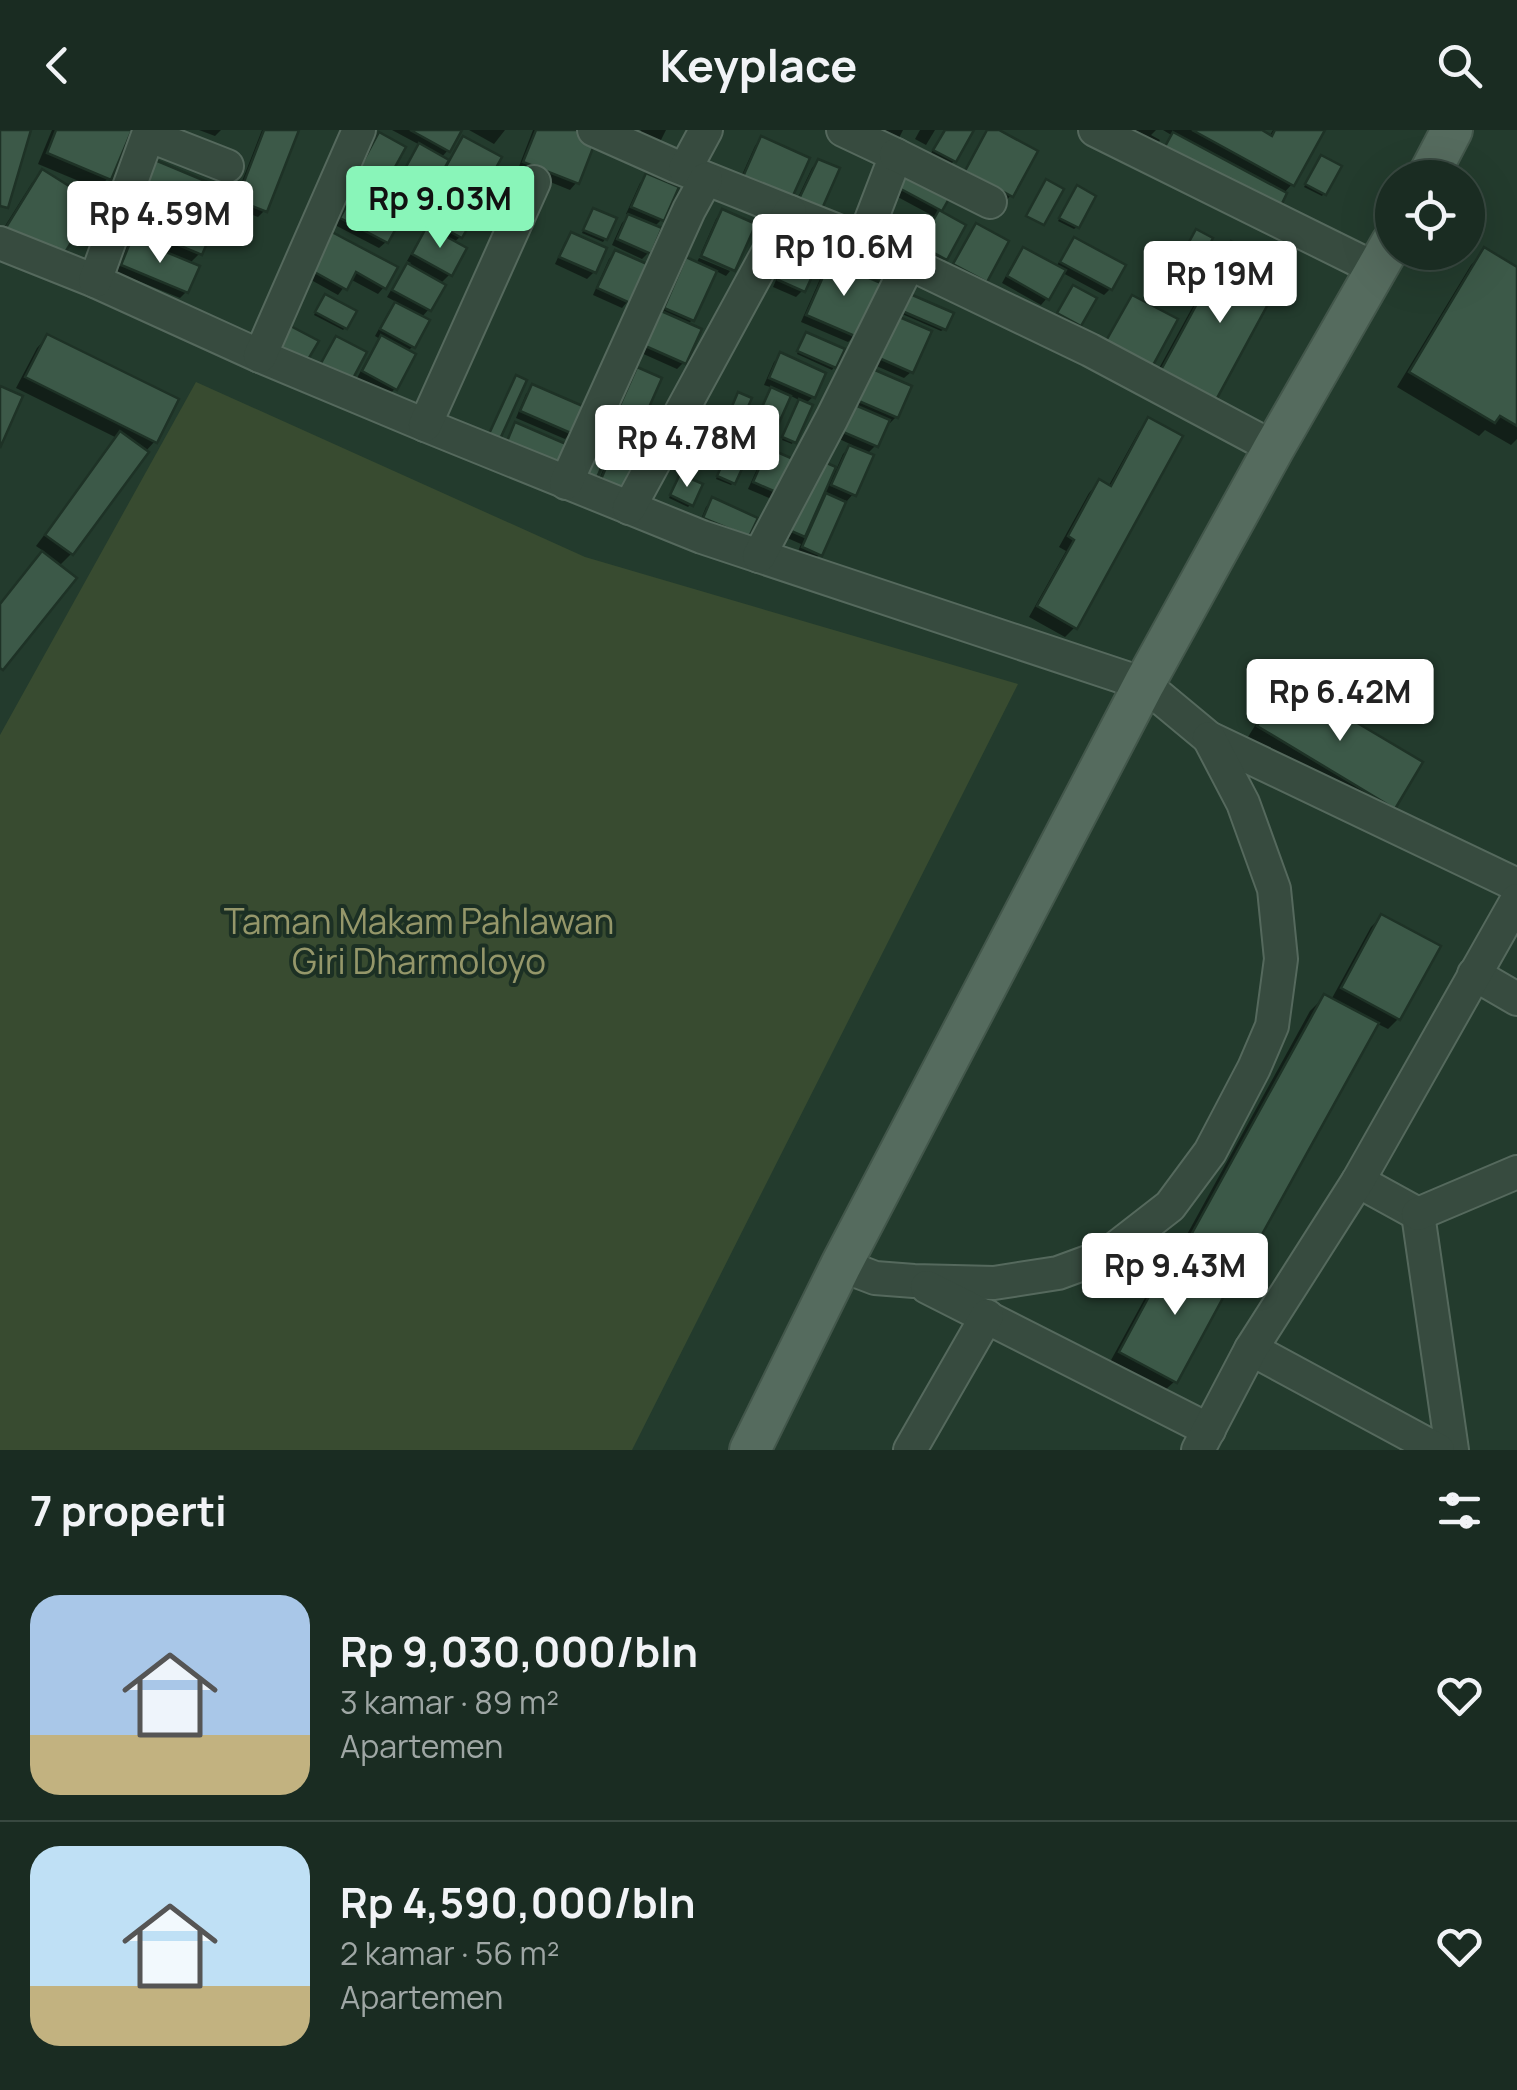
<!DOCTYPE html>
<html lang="id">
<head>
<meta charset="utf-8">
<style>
  :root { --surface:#1a2c22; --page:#23342a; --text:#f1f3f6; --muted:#9fa7a5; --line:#384840; --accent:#89f5b9 }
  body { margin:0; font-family:Manrope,sans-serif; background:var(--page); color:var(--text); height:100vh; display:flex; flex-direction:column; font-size:38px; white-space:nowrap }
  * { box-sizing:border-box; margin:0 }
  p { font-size:32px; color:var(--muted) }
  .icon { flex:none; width:55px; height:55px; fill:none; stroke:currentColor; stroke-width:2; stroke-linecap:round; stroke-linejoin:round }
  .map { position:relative; height:1320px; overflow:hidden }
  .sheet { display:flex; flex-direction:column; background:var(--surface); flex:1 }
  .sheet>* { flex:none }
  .controls { position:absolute; left:1375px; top:30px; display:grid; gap:20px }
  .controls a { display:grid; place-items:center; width:110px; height:110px; border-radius:50%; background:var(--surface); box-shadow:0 10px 40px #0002,0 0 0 2px var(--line); font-size:50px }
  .price { position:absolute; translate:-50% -85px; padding:0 22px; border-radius:10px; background:#fff; color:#222; font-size:32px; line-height:65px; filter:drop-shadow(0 2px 5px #0008) }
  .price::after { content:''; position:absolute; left:50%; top:60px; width:30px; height:22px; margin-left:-15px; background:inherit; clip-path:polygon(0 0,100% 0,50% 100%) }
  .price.on { background:var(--accent); color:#111 }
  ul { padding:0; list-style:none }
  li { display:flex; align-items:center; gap:30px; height:250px; padding:0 30px }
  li+li { border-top:2px solid var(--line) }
  li span { display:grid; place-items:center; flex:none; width:280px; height:200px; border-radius:30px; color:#555 }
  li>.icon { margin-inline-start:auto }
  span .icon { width:120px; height:120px; fill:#fffc; stroke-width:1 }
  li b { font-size:42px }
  h2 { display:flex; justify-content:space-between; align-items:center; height:120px; padding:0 30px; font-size:42px }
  header { display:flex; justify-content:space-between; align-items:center; height:130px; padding:0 30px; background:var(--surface); font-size:45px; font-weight:700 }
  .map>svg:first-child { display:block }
</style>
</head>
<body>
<header><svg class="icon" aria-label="back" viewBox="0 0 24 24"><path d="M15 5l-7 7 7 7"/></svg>Keyplace<svg class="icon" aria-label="search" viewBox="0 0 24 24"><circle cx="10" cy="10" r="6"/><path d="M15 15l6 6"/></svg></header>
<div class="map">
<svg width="1517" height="1320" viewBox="0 0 1517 1320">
  <rect width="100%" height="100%" fill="#233b2d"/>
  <polygon fill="#384b30" points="196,252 585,427 1018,554 632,1320 0,1320 0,605"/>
  <g fill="#0007">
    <polygon points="52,0 129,0 108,48 98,59 38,34"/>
    <polygon points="199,0 221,0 215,6"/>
    <polygon points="262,0 296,0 265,80 258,87 232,77"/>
    <polygon points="392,0 459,0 448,20 441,28 447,34 457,15 464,9 475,71 468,78 460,107 453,113 450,144 440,154 429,179 421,188 413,216 407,222 395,259 388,265 357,248 375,215 380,209 375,206 389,181 398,173 387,167 401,143 411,133 407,131 421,106 428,99 422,96 436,70 443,63 431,57 415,80 406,75 386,112 379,118 335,95 353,62 361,55 352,50 372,11 379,5 382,56 374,64 387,70 413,23 420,15"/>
    <polygon points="469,0 505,0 494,14"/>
    <polygon points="533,0 579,0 595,6 576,53 570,60 518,39"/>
    <polygon points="641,0 666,0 659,14 637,6"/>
    <polygon points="860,0 903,0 898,10"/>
    <polygon points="920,0 935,0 926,15 915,9"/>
    <polygon points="944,0 971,0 954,31 948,37 929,27"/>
    <polygon points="989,0 994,0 1011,65 1005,72 960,48"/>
    <polygon points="1094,0 1156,0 1151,5 1160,10 1152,24"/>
    <polygon points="1163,0 1257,0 1269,7 1273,0 1322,0 1292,54 1283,64 1157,29 1173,6"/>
    <polygon points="761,9 782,76 737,56 755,16"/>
    <polygon points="1319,30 1324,63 1322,66 1304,57"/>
    <polygon points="818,32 836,40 793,78 812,38"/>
    <polygon points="42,43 92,74 0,104 32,53"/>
    <polygon points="145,43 200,123 189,134 186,162 180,168 116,142 126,117 133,110 120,105"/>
    <polygon points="905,44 940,79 937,82 963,96 945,129 939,135 915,122 935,87 894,65"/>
    <polygon points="647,46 661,90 654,97 649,122 642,129 612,115 622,93 630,85 626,84 640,53"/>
    <polygon points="1075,61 1077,97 1074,99 1058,91"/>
    <polygon points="722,82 734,137 701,123 716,89"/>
    <polygon points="591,84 605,109 603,112 582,103"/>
    <polygon points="976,96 1006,112 984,151 978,157 948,142 970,103"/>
    <polygon points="571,105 594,142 587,149 555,134 565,112"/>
    <polygon points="324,110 384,157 378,164 350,149 338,165 304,146"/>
    <polygon points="1074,110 1110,159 1104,165 1061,142 1047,168 1041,175 1002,153 1017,126 1024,120 1056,137 1068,117"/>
    <polygon points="797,111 803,160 796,167 773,157 790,118"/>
    <polygon points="1232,114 1282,142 1146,262 1221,125"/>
    <polygon points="1485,121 1517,140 1517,309 1511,315 1485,300 1479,306 1397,257 1471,135"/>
    <polygon points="615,123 628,171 622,178 593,165 609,129"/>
    <polygon points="699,128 730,141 726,146 714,140 692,190 687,195 684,232 677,239 639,222 680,137 687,130 696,134"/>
    <polygon points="830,134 855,206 848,212 801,192 824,140"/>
    <polygon points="1071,160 1079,195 1076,197 1057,186"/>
    <polygon points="322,169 345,198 343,200 314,185"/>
    <polygon points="908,170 944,199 941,201 902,184"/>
    <polygon points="891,195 911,242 904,248 874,235"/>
    <polygon points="47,207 155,311 145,322 71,424 58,437 73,449 0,539 0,475 45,422 36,416 117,308 16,258 37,218"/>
    <polygon points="804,208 834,237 832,240 797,224"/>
    <polygon points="781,225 813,267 805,274 792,314 782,310 801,271 789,265 773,296 757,289 773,258 764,255 774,232"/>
    <polygon points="637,239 640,292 634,298 593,363 620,302 627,296 611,291 631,246"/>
    <polygon points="862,247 896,287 890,293 886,292 876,315 866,325 853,364 847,371 844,370 820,424 813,431 797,424 801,414 778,404 814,330 836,340 843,324 852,315 831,305"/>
    <polygon points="533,257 571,303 565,309 516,288 526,264"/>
    <polygon points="1149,290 1075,497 1065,507 1029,487 1066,421 1059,417 1089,363 1099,352 1108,357 1139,301"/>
    <polygon points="704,305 714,329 711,332 695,325"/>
    <polygon points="731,316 733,353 731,355 716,349"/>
    <polygon points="768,321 776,371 748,359 762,328"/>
    <polygon points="678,349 691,374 688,377 669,368"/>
    <polygon points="713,370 747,406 699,394 706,377"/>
    <polygon points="1285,553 1393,677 1383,688 1248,607 1275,563"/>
    <polygon points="1381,787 1398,889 1388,899 1376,893 1243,1133 1229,1147 1179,1119 1310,881 1324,867 1331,870 1371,797"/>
    <polygon points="1173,1125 1175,1251 1164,1261 1110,1232 1163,1135"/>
  </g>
  <g fill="#3c5948" stroke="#1e3226" stroke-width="2.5">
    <polygon points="0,0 31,0 8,78 0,76"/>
    <polygon points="56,0 132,0 111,50 47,23"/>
    <polygon points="264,0 299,0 267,82 237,70"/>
    <polygon points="410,0 462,0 450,22"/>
    <polygon points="536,0 585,0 598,5 579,54 523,32"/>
    <polygon points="945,0 974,0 956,32 933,20"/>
    <polygon points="987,0 999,0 1038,21 1013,67 965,41"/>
    <polygon points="1192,0 1262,0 1272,6 1275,0 1325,0 1294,56"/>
    <polygon points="379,2 406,17 384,57 357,43"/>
    <polygon points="1173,2 1287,63 1277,84 1162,22"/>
    <polygon points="463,6 502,27 477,72 438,51"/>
    <polygon points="761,6 810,28 791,70 742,49"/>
    <polygon points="419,13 449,30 424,75 394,59"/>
    <polygon points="1321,25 1342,36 1326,65 1305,54"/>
    <polygon points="818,29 840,38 821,81 798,71"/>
    <polygon points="155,30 229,61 202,125 128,94"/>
    <polygon points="911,35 955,58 942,81 899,58"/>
    <polygon points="42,39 96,73 59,132 5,99"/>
    <polygon points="646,43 679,57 664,91 631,77"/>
    <polygon points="1046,49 1064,59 1044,95 1026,86"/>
    <polygon points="359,53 407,78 388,113 340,88"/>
    <polygon points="1077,55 1096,66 1079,98 1059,88"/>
    <polygon points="442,61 478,80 462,108 426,89"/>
    <polygon points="593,78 617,88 607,110 583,100"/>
    <polygon points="722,79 756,94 735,141 701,126"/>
    <polygon points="939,80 966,95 947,130 919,115"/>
    <polygon points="628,84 662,98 651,124 617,109"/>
    <polygon points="976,93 1009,111 987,152 953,134"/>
    <polygon points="427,96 467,118 452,146 412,124"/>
    <polygon points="1196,99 1213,108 1191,149 1174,140"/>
    <polygon points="330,101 398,137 386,159 356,142 347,160 309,139"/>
    <polygon points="571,102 607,118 596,143 559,127"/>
    <polygon points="1074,107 1126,135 1112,160 1060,132"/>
    <polygon points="132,108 200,136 188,163 121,135"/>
    <polygon points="796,108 824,120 805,162 778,150"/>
    <polygon points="1231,111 1286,141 1210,281 1155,251"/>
    <polygon points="1023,117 1066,140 1049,170 1007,146"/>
    <polygon points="1484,117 1517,137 1517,296 1500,286 1495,293 1409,242"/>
    <polygon points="615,120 647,134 630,173 597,158"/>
    <polygon points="686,127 717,141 694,191 664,178"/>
    <polygon points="830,131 881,153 857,207 806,185"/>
    <polygon points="407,133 446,155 431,181 392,160"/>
    <polygon points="1073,155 1097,168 1081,196 1057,183"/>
    <polygon points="325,164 357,181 347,199 315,182"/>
    <polygon points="910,164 954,183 946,200 902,181"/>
    <polygon points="1132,165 1178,189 1152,237 1106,211"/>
    <polygon points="395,172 430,190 415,218 380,199"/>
    <polygon points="659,180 702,199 686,234 643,215"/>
    <polygon points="897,186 932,201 913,243 879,228"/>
    <polygon points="281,191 319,211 303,238 266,219"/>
    <polygon points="806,202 845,219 836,238 797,221"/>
    <polygon points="47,204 179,269 157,313 25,247"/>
    <polygon points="381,205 416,224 397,260 362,241"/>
    <polygon points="336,206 367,222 351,252 320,235"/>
    <polygon points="780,222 826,243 815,268 769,248"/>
    <polygon points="637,237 662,248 642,293 617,282"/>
    <polygon points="868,237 912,256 898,288 854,269"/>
    <polygon points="516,245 527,250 500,309 489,304"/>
    <polygon points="532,254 585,277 573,304 520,281"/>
    <polygon points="0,256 23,266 0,318"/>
    <polygon points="771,257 791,266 778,295 758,286"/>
    <polygon points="738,262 752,268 741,292 728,286"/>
    <polygon points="799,269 813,275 796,313 782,307"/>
    <polygon points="848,272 890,290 878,317 836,299"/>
    <polygon points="604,286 621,293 595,352 579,345"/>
    <polygon points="1148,287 1183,306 1077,499 1037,476 1074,410 1068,406 1099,349 1111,356"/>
    <polygon points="515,292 566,314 553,343 503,321"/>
    <polygon points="626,292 652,304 624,368 598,356"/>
    <polygon points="706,299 726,308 716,331 696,322"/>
    <polygon points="120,301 149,322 73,425 45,405"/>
    <polygon points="733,310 751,319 735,354 717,346"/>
    <polygon points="849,315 874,325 856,366 831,355"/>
    <polygon points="768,318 800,332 785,366 753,352"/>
    <polygon points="813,327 836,337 805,407 782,397"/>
    <polygon points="680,344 703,354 693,376 670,365"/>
    <polygon points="826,363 846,372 822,426 802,417"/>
    <polygon points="712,367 758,388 749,407 703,388"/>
    <polygon points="42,421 77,448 3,540 0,538 0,474"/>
    <polygon points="1285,550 1423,632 1395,679 1257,596"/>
    <polygon points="1381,784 1441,816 1400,890 1341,858"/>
    <polygon points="1324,864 1379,893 1245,1135 1191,1105"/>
    <polygon points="1173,1122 1231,1153 1177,1253 1119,1222"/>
  </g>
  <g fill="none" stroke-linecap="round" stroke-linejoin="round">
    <g stroke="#55695d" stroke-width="36">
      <g id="minor">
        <polyline points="594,0 675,36 863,111"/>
        <polyline points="843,0 896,25 863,111 1090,220 1274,318"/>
        <polyline points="1095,0 1378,140"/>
        <polyline points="896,25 990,72"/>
        <polyline points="685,39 706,0"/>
        <polyline points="0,113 95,151 260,226 425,295 702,407 1144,554 1209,608 1517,755"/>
        <polyline points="95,151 148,5 227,36"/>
        <polyline points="260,226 359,0"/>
        <polyline points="425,295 534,52"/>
        <polyline points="566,353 689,80 706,49"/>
        <polyline points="629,378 790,82"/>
        <polyline points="759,426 832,288 909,133"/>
        <polyline points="1474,844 1517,869"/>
        <polyline points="1358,1051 1418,1084"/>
        <polyline points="1418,1084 1452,1320"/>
        <polyline points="1418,1084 1517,1042"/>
        <polyline points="841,1135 875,1148 914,1151 994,1153 1058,1143 1107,1125 1170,1076 1210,1022 1254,938 1272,896 1281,829 1274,759 1243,673 1209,608"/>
        <polyline points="927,1157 1209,1300"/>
        <polyline points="1251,1219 1438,1320"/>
        <polyline points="910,1320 987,1186"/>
        <polyline points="1198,1320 1251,1219 1358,1051 1517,770"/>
      </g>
    </g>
    <g stroke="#43574b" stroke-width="44">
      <g id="major">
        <polyline points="1427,48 1452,0"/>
        <polyline points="750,1320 841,1135 1144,554 1274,318 1392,112"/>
      </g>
    </g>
    <use href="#minor" stroke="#374b3f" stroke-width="32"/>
    <use href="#major" stroke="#556b5e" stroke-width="40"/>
  </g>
  <g text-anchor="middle" stroke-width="8" stroke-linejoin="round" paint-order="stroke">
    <g font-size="35" fill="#95976a" stroke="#1c3024">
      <text x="419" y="804">Taman Makam Pahlawan<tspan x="419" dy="40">Giri Dharmoloyo</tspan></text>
    </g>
  </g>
</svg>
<div class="controls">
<a><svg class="icon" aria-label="locate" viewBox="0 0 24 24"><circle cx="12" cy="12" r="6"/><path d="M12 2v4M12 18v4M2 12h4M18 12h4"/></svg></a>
</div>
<b class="price on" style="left:440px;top:121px">Rp 9.03M</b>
<b class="price" style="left:160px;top:136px">Rp 4.59M</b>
<b class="price" style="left:844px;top:169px">Rp 10.6M</b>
<b class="price" style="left:1220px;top:196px">Rp 19M</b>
<b class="price" style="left:687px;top:360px">Rp 4.78M</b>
<b class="price" style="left:1340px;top:614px">Rp 6.42M</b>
<b class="price" style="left:1175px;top:1188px">Rp 9.43M</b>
</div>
<section class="sheet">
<h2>7 properti<svg class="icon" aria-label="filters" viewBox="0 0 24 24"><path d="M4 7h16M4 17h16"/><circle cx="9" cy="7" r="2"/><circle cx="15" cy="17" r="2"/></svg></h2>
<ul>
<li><span style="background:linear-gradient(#a9c7e8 70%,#c2b280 0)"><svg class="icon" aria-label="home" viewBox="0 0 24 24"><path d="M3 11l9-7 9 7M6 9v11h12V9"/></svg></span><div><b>Rp 9,030,000/bln</b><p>3 kamar · 89 m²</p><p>Apartemen</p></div><svg class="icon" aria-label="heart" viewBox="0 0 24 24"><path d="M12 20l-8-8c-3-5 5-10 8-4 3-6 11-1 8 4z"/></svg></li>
<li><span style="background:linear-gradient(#bfe0f5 70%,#c2b280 0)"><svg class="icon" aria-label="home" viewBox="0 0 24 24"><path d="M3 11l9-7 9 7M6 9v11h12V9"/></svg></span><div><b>Rp 4,590,000/bln</b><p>2 kamar · 56 m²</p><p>Apartemen</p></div><svg class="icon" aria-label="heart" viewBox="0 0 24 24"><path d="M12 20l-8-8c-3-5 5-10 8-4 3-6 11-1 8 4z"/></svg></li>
</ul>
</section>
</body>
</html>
